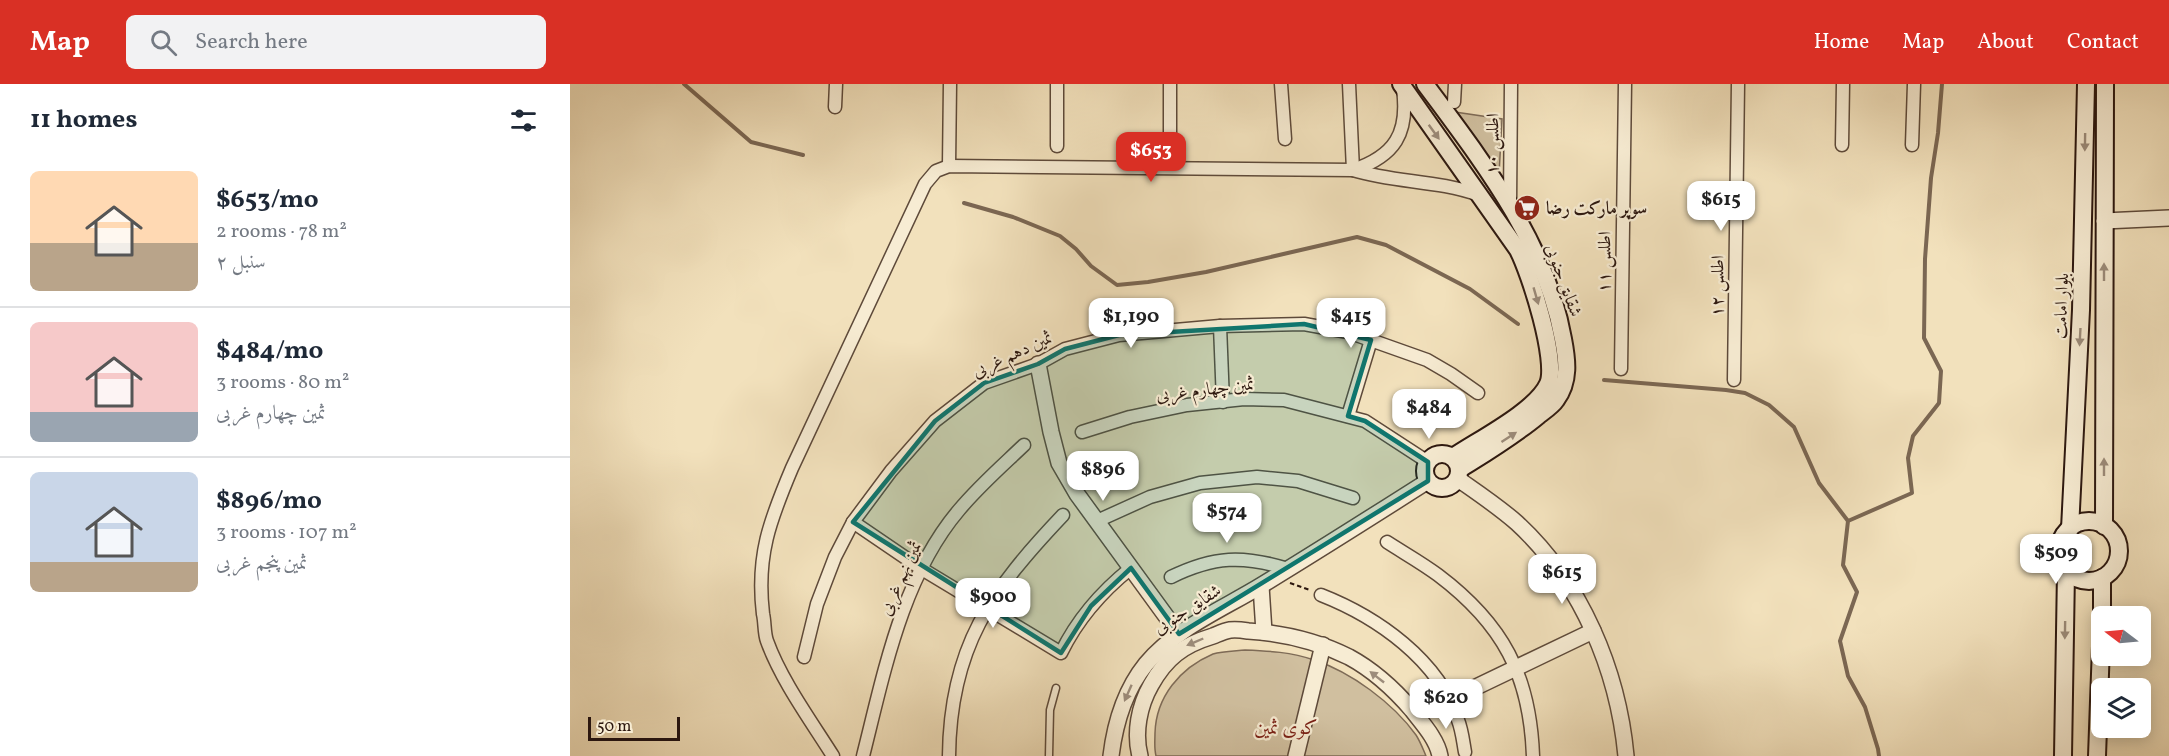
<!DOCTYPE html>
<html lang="en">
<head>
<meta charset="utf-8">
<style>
  :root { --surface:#fff; --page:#f2f2f3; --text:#1f2937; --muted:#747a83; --line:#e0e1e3; --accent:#d93025 }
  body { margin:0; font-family:Vollkorn,Amiri,serif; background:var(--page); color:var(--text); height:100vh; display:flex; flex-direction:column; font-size:22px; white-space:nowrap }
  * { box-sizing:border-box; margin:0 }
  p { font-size:20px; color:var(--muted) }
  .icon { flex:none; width:33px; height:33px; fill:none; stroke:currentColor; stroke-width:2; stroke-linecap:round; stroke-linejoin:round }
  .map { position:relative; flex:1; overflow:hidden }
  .panel { display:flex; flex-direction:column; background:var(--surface); width:570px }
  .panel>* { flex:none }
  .needle { width:39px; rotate:286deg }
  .buttons { position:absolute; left:1521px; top:522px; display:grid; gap:12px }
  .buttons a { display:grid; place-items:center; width:60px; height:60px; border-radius:9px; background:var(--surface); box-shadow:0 3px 15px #0003; font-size:30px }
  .scale { position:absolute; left:18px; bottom:15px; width:92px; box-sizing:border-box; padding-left:6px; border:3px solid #2c170f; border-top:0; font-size:16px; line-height:21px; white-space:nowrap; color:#2c170f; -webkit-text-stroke:4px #f7ecd3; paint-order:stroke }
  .price { position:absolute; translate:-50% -51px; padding:0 14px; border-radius:12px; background:#fff; color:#222; font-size:20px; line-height:39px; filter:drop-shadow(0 2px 3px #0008) }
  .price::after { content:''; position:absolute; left:50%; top:36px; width:18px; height:14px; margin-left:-9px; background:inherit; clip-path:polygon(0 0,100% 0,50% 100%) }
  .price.selected { background:var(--accent); color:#fff }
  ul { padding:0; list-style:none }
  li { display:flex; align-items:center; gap:18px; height:150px; padding:0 30px }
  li+li { border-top:2px solid var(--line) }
  li span { display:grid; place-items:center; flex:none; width:168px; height:120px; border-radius:9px; color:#555 }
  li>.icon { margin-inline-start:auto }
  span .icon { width:72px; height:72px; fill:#fffc; stroke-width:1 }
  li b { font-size:26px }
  h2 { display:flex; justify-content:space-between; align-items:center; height:72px; padding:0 30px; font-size:26px }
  header { display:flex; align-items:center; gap:36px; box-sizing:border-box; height:84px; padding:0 30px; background:var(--accent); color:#fff }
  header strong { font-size:28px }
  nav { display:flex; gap:33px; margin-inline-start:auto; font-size:21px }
  .search { width:420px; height:54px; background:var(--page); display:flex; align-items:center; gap:15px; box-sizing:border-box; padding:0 21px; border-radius:9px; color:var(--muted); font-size:22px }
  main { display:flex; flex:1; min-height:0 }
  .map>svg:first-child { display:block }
</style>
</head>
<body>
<header>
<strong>Map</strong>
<div class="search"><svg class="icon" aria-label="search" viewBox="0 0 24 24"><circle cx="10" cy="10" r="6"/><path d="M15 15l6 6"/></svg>Search here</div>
<nav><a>Home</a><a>Map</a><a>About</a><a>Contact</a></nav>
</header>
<main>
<section class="panel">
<h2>11 homes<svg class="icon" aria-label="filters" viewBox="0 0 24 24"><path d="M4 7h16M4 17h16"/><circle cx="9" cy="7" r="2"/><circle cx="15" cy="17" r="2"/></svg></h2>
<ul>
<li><span style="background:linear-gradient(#ffd9b3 60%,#b9a48a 0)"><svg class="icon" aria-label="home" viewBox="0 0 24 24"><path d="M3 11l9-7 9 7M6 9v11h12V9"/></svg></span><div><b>$653/mo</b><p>2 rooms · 78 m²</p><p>سنبل ۲</p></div></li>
<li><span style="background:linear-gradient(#f6c9c9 75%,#9aa5b1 0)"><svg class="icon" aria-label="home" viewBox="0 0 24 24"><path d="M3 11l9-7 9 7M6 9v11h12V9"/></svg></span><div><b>$484/mo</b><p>3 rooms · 80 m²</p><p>ثمین چهارم غربی</p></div></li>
<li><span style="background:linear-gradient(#c9d6e8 75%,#b9a48a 0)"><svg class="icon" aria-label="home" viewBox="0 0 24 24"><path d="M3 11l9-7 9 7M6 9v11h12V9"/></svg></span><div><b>$896/mo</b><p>3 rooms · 107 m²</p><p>ثمین پنجم غربی</p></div></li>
</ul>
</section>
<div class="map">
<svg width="1599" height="672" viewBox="0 0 1599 672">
  <rect width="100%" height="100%" fill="#f2e1bc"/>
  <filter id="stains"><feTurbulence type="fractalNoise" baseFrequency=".00333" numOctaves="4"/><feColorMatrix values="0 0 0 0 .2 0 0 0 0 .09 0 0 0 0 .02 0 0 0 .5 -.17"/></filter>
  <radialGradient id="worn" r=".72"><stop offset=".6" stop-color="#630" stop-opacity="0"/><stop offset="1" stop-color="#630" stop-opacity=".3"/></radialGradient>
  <g fill="#d0bf9f" stroke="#7e6b57" stroke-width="1.5">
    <polygon points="885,28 932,35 929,91"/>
    <path d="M675,566C699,567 721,568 744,576C781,588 823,619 846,651C850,657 853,665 856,672H586C584,664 585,657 585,649C586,613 610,584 643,570C652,567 665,567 675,566Z"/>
  </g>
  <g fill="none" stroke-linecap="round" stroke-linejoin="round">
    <g stroke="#7b6753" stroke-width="4">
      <polyline points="114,0 181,58 233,71"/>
      <polyline points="394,119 443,133 490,152 506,165 521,182 547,201 578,198 636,188 787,153 816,161 900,205 948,240"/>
      <polyline points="1034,296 1156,306 1175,309 1199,321 1224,343 1249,399 1278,437"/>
      <polyline points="1309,672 1308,665 1295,623 1278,592 1270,557 1287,508 1273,481 1278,437 1342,409 1338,374 1343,352 1369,319 1371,287 1354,254 1355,175 1361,94 1368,49 1372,0"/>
    </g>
    <g stroke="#5e4a3a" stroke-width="9">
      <polyline id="service" points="479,672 480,626 486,604"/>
    </g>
    <g stroke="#5e4a3a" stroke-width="15">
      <g id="minor">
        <polyline points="600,0 600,60"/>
        <polyline points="711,0 715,55"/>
        <polyline points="779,0 783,86"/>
        <polyline points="884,18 885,0"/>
        <polyline points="265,23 266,0"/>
        <polyline points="1272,61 1273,0"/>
        <polyline points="1342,61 1344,0"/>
        <polyline points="487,62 487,0"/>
        <polyline points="379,82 380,0"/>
        <path d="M783,86C825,72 839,49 833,5"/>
        <polyline points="940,120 941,0"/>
        <polyline points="650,242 653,318"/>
        <polyline points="1051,285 1055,0"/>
        <polyline points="1164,296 1168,0"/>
        <polyline points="778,332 801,256"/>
        <polyline points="512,348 560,333 617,321 674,315 714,316 795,337 858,378"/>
        <polyline points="527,437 580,413 630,399 687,393 728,397 783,414"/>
        <path d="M283,438L352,485L491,569C508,534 531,508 561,484"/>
        <path d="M817,458C834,469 852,479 868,491C933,540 960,591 963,672"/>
        <path d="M601,493C644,472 673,471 718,485"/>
        <path d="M751,511C807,533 869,576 888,636C892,646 893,657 895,668"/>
        <polyline points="234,573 247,520 265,473 283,438 321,387 365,337 414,299 468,280 495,265 549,251 650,242 734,240 778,248 857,276 881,290 908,309"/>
        <path d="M263,672C241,637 211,596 197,557C194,549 195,538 193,530C186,472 200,436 222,384L355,100L366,87L379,82L783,86C826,99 867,96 909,111"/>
        <path d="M293,672C314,589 332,493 389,426C409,402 432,382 454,361"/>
        <path d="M379,672C380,563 421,507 493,431"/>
      </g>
    </g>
    <g stroke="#5e4a3a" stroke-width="18">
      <g id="tertiary">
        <polyline points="1534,137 1599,134"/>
        <polyline points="468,280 481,348 489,379 507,410 609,550"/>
        <path d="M888,395C908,409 929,423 947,439C1011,498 1048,586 1056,672"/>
        <polyline points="691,502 694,548"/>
        <polyline points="879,616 1023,547"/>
        <path d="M541,672C545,639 555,606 576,580C606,544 653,525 692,501C748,467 803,432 858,397"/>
        <path d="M570,672C564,649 569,622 581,601C596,574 613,561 643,552C648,550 654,547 660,546C666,545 672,546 678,547C714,549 747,557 779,573C803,586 824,605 842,626C852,639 867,655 870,672"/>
        <polyline points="726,672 753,561"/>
      </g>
    </g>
    <g stroke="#2c170f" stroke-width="20">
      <g id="secondary">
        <path d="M831,0L948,166C960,189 988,277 978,300C966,327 908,356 883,373"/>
        <path d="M855,0C912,77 976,158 993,255C997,276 1000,297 986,316C982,322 974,327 969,331C944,352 917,368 890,385"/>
        <circle cx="872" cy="387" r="17"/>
        <circle cx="1519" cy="467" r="30"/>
        <polyline points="1534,442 1535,0"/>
        <polyline points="1500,445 1511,226 1516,0"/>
        <polyline points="1532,532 1532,494"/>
        <polyline points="1493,672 1496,487"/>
        <polyline points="1527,672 1532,535"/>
      </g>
    </g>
    <polyline stroke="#2c170f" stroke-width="2" stroke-dasharray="4.5 3" stroke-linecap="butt" points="720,499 740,506"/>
    <use href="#service" stroke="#f7ecd3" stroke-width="6"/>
    <use href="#minor" stroke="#f7ecd3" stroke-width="12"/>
    <use href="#tertiary" stroke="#f7ecd3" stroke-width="15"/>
    <use href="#secondary" stroke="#f7ecd3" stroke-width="16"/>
  </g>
  <defs><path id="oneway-solid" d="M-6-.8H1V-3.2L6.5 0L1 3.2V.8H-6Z" transform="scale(1.5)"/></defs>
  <g fill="#9c8c7b">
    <use href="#oneway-solid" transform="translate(864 48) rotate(54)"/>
    <use href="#oneway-solid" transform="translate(1515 58) rotate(91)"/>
    <use href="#oneway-solid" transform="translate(1534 188) rotate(-90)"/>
    <use href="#oneway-solid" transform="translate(966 212) rotate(74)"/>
    <use href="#oneway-solid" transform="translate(1510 253) rotate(93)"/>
    <use href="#oneway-solid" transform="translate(939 353) rotate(-33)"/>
    <use href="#oneway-solid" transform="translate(1534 383) rotate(-90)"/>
    <use href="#oneway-solid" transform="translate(1495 546) rotate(91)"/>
    <use href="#oneway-solid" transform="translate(625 558) rotate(157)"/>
    <use href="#oneway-solid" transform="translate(807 593) rotate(-142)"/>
    <use href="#oneway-solid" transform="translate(558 609) rotate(114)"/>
  </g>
  <path fill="#0f766e" fill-opacity="0.2" stroke="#0f766e" stroke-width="4.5" stroke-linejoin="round" d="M734,240L801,256L778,332L795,337L858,378V397L609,550L561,484L521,522L491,569L283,438L365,337L414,299L468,280L495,265L549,251Z"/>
  <defs>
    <g id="supermarket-disc" transform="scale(1.35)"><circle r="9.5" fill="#8f2418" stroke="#f7ecd3"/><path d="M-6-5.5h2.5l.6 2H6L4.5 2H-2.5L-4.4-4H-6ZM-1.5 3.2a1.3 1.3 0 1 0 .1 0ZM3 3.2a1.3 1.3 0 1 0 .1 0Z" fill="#fff"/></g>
  </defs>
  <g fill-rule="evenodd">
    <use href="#supermarket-disc" x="957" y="124"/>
  </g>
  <g text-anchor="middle" stroke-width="4.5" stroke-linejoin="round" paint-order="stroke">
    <g font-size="18" fill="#2c170f" stroke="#f7ecd3">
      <text transform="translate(922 60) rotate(-89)" y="6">اطلس ۱۰</text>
      <text transform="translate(1034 178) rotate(-89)" y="6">اطلس ۱۱</text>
      <text transform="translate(994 196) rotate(70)" y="6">شقایق جنوبی</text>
      <text transform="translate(1147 202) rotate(-89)" y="6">اطلس ۱۲</text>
      <text transform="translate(1491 222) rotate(-88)" y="6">بلوار امامت</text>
      <text transform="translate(442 270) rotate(-25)" y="6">ثمین دهم غربی</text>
      <text transform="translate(635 305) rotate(-7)" y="6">ثمین چهارم غربی</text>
      <text transform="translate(330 494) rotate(-66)" y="6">ثمین نهم غربی</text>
      <text transform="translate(617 525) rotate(-33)" y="6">شقایق جنوبی</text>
    </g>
    <g font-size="18" font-weight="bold" fill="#2c170f" stroke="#f7ecd3" text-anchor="start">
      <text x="976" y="130">سوپر مارکت رضا</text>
    </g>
    <g font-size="20" fill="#7a1f14" stroke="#f7ecd3">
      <text x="716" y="650">کوی ثمین</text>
    </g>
  </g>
  <rect width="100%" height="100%" filter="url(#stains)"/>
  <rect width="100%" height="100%" fill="url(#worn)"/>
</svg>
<div class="buttons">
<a><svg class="needle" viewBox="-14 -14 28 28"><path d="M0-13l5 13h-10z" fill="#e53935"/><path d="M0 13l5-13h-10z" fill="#747a83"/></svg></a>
<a><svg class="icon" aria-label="layers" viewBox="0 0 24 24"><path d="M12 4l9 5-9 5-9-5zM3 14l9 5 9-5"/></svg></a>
</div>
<div class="scale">50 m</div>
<b class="price selected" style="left:581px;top:99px">$653</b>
<b class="price" style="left:1151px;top:148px">$615</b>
<b class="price" style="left:561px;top:265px">$1,190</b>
<b class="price" style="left:781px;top:265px">$415</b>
<b class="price" style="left:859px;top:356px">$484</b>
<b class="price" style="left:533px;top:418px">$896</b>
<b class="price" style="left:657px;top:460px">$574</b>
<b class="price" style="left:1486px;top:501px">$509</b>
<b class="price" style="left:992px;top:521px">$615</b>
<b class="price" style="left:423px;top:545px">$900</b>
<b class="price" style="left:876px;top:646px">$620</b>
</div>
</main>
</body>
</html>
